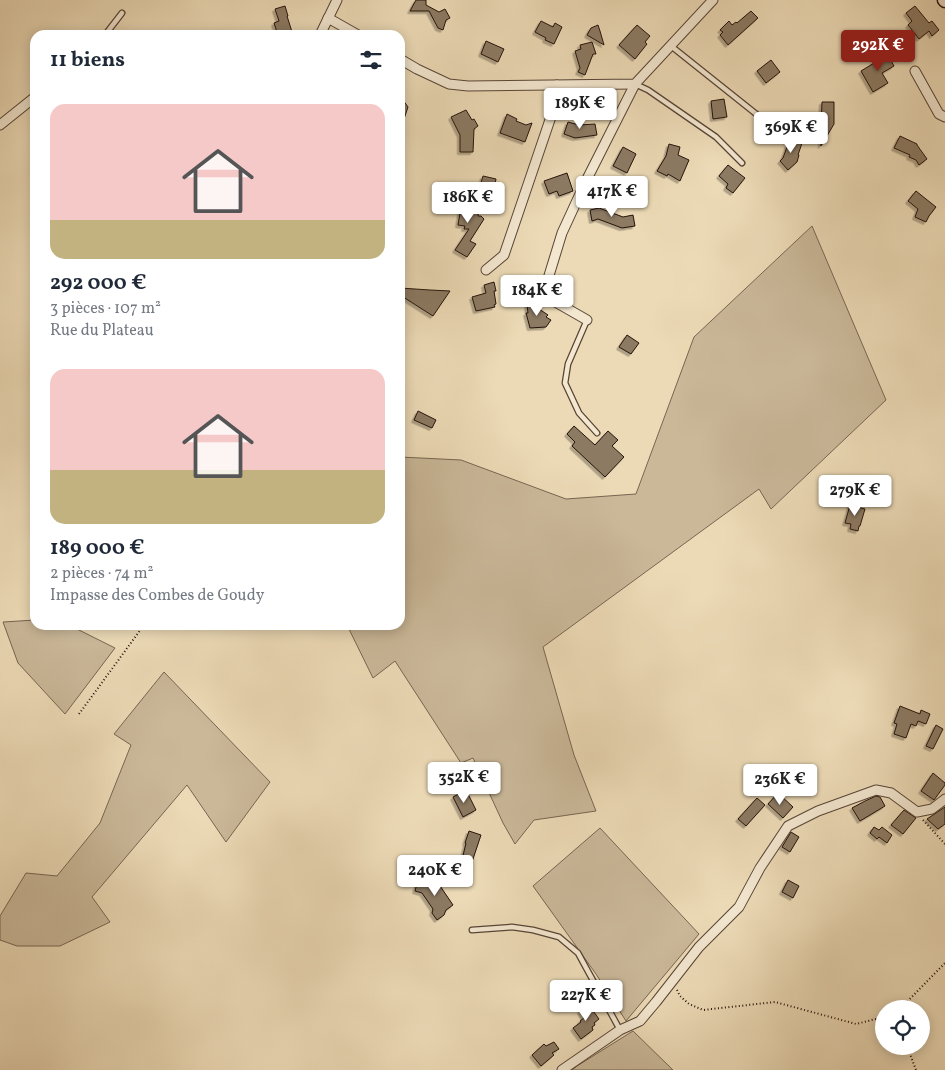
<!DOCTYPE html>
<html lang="fr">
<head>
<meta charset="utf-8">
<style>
  :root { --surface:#fff; --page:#f2f2f3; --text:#1f2937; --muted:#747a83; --accent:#8f2418 }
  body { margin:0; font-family:Vollkorn,serif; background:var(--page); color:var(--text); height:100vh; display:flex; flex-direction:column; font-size:19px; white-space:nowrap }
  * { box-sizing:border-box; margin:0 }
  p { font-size:16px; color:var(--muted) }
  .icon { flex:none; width:28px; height:28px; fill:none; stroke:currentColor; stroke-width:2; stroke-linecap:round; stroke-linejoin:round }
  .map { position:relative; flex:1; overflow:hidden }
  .details { position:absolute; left:30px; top:30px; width:375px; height:600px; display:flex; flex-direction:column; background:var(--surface); border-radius:15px; box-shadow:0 2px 12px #0003 }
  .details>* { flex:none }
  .controls { position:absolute; left:875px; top:1000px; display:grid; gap:10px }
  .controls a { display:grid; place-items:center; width:55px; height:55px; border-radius:50%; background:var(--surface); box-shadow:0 2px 12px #0003; font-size:25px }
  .price { position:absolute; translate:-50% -42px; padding:0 11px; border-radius:5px; background:#fff; color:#222; font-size:16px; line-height:32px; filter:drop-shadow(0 1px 2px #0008) }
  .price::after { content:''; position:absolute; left:50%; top:30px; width:15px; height:11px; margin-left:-8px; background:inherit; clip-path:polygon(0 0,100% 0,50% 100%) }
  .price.current { background:var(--accent); color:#fff }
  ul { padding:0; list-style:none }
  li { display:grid; align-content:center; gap:10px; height:265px; padding:0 20px }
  li span { display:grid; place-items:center; height:155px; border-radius:15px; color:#555 }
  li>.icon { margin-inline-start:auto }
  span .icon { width:90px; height:90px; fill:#fffc; stroke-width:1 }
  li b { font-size:21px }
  h2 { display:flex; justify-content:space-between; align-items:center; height:60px; padding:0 20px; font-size:21px }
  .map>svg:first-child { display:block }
</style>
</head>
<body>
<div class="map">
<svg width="945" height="1070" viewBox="0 0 945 1070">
  <defs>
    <filter id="shadow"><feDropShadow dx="-2.5" dy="2.5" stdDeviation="0" flood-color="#0004"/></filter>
  </defs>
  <rect width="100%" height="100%" fill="#ecdab6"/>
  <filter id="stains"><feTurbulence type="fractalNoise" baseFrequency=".004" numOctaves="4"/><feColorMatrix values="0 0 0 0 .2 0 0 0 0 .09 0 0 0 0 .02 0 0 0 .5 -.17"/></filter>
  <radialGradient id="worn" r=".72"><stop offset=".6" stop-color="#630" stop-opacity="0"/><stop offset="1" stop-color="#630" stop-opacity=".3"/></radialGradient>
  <g fill="#cab899" stroke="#786552">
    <polygon points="812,226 886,400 771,509 759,489 543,647 574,755 596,811 534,820 515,844 503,823 473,758 461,763 395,661 373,678 347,625 400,625 400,457 461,460 566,499 636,494 694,337"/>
    <polygon points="35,620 35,625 69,625 115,648 65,714 18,663 3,622"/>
    <polygon points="164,672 270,782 226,842 187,785 92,897 110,922 60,946 17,946 0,940 0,916 26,873 57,876 100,823 131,745 114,734"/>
    <polygon points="600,828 699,934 626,1021 596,974 533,886"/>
    <polygon points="633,1031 673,1070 572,1070 577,1066"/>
  </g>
  <g fill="#8c7a63" stroke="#25120a" filter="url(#shadow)">
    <polygon points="416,0 426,0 426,5 439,12 445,9 450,18 446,20 443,30 438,28 429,11 410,11"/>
    <polygon points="285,6 288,16 287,16 293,35 278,35 274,23 279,21 275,9"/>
    <polygon points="915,6 929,23 932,21 939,30 932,36 929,31 919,39 908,25 912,21 906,13"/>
    <polygon points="751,11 758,18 728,45 720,35 723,32 720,30 729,21 732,25 736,22 737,23"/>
    <polygon points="541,21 553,27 555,23 562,27 554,44 545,40 546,38 535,32"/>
    <polygon points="598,25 600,31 604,45 587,35 591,28"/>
    <polygon points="637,25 650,36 645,42 647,44 635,59 619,45"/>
    <polygon points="486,41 504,49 498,62 481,54"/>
    <polygon points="592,42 596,54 593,54 585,75 578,72 580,68 575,51 581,49 580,45"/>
    <polygon points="886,52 894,66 882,73 888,83 873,92 861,71 879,60 877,56"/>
    <polygon points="771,60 780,72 766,83 757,71"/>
    <polygon points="400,96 408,107 401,128 400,128"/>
    <polygon points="724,99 727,117 713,119 711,101"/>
    <polygon points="822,102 834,102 834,124 821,146 821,138 804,128 809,120 821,128"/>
    <polygon points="466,110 472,120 474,119 478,126 474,129 473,152 460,152 460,135 451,117"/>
    <polygon points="507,114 517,119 516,121 526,125 532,123 525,142 500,133"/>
    <polygon points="568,122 579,125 595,124 597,135 575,138 564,134"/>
    <polygon points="900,136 917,144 917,145 927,159 919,165 916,160 909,157 910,155 894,148"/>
    <polygon points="790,139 802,143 798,155 799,155 797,162 788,170 780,161 783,158"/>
    <polygon points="669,144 680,147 678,155 689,160 680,181 668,174 667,176 657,171 666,156"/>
    <polygon points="623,147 636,154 627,173 613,166"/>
    <polygon points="728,165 745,178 733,193 726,188 728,184 719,176"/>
    <polygon points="567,173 573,191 559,196 557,191 549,194 544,181"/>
    <polygon points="483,176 496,179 492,197 478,194"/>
    <polygon points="916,191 936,207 929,216 926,222 915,217 918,209 908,201"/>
    <polygon points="459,194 472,196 470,208 479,209 478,216 481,216 484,219 470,241 476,244 467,257 455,250 469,229 464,229 465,226 458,225 461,207 457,207"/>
    <polygon points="599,208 623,217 633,215 635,226 622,228 598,219 592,221 590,210"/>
    <polygon points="494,282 496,291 494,291 496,304 494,305 495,307 476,311 472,297 486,293 484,285"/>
    <polygon points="400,288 430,290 450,291 433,316 400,295"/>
    <polygon points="538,302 539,309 548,315 546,317 551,320 546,327 530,328 526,313 528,313 527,304"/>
    <polygon points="627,335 639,343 631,354 619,347"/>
    <polygon points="418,411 436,420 432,428 414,420"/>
    <polygon points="574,426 595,445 608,431 618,440 612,446 624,457 605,477 572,446 575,442 567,434"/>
    <polygon points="850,505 865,509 860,526 859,526 858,531 850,529 851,524 845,523"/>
    <polygon points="900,706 920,714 921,710 930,714 926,724 918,721 916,726 911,724 906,738 894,734 897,724 894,723"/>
    <polygon points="936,725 943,729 933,749 926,746"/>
    <polygon points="933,773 945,783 945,785 934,800 921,791"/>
    <polygon points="466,790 476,810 463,817 453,797"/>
    <polygon points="778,793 793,807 783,818 768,804"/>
    <polygon points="876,796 880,797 885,806 860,821 852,808 865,801"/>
    <polygon points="757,798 765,805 746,826 738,819"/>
    <polygon points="945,807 945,824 938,829 927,819"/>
    <polygon points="904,810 916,818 903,834 891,825"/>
    <polygon points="874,827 879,830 882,827 892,835 887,843 879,837 877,839 870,833"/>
    <polygon points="469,831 481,835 470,868 461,864 466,843 465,843"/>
    <polygon points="791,832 799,837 790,852 782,847"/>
    <polygon points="434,877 453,905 446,910 444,915 437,920 432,913 433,909 422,893 415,891 418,880 427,882"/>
    <polygon points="788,880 799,886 793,898 782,892"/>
    <polygon points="588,1004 599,1019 594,1023 595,1025 592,1027 593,1030 581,1039 573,1028 581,1022 580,1021 584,1018 580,1011"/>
    <polygon points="554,1042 559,1049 552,1053 554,1055 541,1066 532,1055 544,1044 546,1046"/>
  </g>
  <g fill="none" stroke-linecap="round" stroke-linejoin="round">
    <g stroke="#574435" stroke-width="7">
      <g id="lane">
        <polyline points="105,35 122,13"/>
        <polyline points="671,46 760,117"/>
        <polyline points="635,84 648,90 716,137 742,163"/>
        <polyline points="587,320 568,364 565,383 579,413 597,433"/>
        <polyline points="472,930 512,927 533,930 559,937 578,953 620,1030"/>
      </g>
    </g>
    <g stroke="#574435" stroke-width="11">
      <g id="street">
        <polyline points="328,18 358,35"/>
        <polyline points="320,35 337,0"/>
        <polyline points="400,59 417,69 449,84 468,86 635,84 713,0"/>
        <polyline points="915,71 939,114 945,117"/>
        <polyline points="0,125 35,97"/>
        <polyline points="486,270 504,255 556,102 557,85"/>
        <polyline points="587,320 552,300 548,295 547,282 562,233 586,181 635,84"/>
        <polyline points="562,1070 620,1030 640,1021 656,1002 699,947 739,907 760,868 788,826 818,811 876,790 891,793 917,812 932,809 945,799"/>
      </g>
    </g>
    <g stroke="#25120a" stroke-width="15">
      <polyline id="secondary" points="944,0 945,1"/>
    </g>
    <g stroke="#25120a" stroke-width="2" stroke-dasharray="1 2.5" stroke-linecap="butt">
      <polyline points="79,714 144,625"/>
      <polyline points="923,820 945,844"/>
      <polyline points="677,990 680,996 689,1004 703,1010 775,1002 856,1024 884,1017"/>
      <polyline points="900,1009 945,963"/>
      <polyline points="907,1046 916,1070"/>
    </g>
    <use href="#lane" stroke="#f3e7d0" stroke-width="4.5"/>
    <use href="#street" stroke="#f3e7d0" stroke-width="9"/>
    <use href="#secondary" stroke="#f3e7d0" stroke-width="12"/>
  </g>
  <rect width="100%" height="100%" filter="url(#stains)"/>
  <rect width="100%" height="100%" fill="url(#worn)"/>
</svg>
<div class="controls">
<a><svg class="icon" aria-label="locate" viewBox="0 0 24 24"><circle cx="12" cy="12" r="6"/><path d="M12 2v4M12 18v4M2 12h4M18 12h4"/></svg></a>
</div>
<b class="price current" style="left:878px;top:72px">292K €</b>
<b class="price" style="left:580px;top:130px">189K €</b>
<b class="price" style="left:791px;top:154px">369K €</b>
<b class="price" style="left:612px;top:218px">417K €</b>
<b class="price" style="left:468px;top:224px">186K €</b>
<b class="price" style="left:537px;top:317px">184K €</b>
<b class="price" style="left:855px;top:517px">279K €</b>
<b class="price" style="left:464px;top:804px">352K €</b>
<b class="price" style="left:780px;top:806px">236K €</b>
<b class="price" style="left:435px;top:897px">240K €</b>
<b class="price" style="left:586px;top:1022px">227K €</b>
<section class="details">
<h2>11 biens<svg class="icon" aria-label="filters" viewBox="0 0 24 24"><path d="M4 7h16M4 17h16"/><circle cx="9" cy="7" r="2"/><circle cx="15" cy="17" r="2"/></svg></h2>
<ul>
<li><span style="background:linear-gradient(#f6c9c9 75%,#c2b280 0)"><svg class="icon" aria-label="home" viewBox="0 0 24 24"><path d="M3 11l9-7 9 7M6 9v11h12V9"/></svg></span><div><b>292 000 €</b><p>3 pièces · 107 m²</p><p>Rue du Plateau</p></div></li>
<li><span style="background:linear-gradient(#f6c9c9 65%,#c2b280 0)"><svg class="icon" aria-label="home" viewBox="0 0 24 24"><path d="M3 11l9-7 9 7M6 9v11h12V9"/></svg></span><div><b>189 000 €</b><p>2 pièces · 74 m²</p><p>Impasse des Combes de Goudy</p></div></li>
</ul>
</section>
</div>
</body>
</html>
